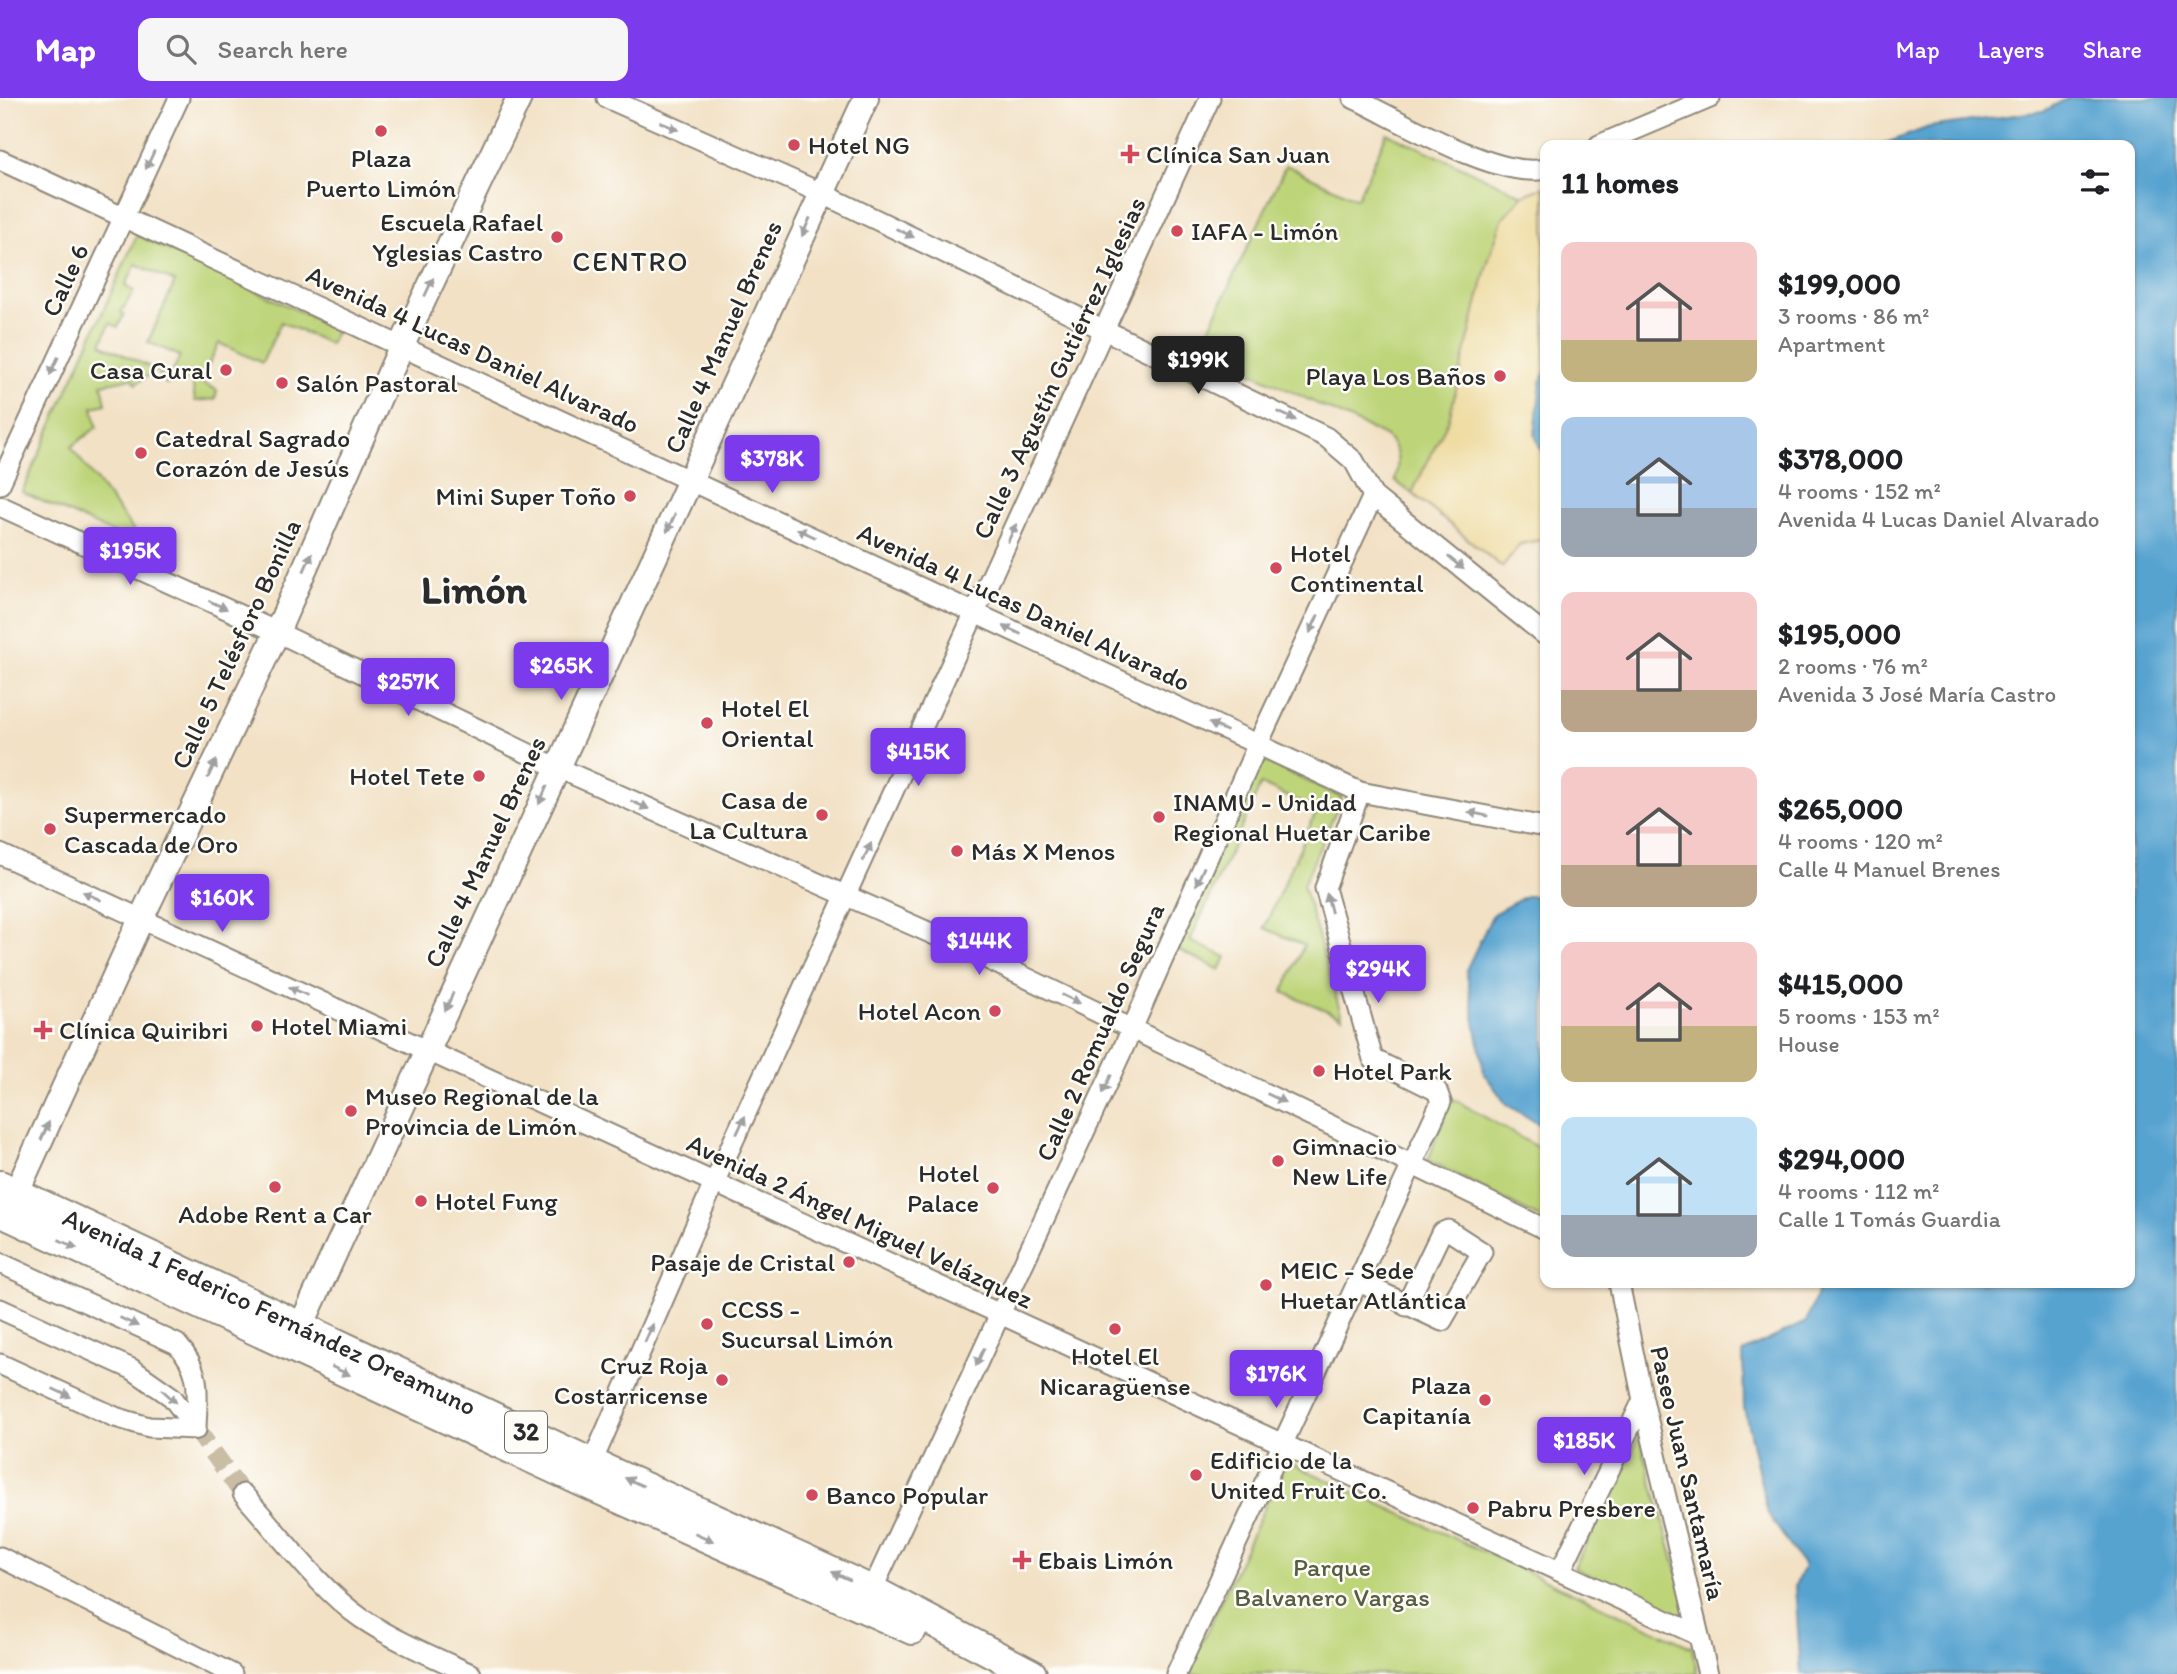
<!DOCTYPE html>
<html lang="en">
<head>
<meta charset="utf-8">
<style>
  :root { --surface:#fff; --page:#f6f6f6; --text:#202124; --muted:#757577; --accent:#7c3aed }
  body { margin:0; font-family:Itim,sans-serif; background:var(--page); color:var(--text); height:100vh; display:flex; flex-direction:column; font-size:26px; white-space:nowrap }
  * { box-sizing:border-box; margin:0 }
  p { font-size:23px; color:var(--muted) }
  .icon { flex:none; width:38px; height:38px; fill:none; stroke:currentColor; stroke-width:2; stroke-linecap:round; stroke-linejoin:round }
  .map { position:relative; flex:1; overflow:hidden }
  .details { position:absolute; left:1540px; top:42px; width:595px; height:1148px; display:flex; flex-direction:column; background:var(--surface); border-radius:14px; box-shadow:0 2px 5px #0004 }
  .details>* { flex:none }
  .price { position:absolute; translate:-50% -60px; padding:0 16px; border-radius:7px; background:var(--accent); color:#fff; font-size:23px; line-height:46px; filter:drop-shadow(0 2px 4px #0008) }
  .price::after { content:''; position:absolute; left:50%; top:42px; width:21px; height:16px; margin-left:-10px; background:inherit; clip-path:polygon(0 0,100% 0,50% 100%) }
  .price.on { background:#222; color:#fff }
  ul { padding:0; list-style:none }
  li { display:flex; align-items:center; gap:21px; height:175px; padding:0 21px }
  li span { display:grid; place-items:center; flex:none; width:196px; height:140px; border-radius:14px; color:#555 }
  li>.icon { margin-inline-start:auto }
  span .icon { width:84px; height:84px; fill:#fffc; stroke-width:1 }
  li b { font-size:30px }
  h2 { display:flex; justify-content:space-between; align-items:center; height:84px; padding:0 21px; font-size:30px }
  header { display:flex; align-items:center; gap:42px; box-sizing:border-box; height:98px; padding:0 35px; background:var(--accent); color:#fff }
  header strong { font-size:33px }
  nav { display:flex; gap:38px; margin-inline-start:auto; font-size:24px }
  .search { width:490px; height:63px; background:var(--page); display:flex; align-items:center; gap:18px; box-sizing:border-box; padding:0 24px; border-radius:14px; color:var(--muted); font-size:26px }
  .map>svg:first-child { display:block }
</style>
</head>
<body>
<header>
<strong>Map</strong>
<div class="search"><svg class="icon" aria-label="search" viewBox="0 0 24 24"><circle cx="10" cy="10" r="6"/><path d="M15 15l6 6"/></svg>Search here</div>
<nav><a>Map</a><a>Layers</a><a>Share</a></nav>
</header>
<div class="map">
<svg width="2177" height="1576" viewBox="0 0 2177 1576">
  <rect width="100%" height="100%" fill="#fdfcf7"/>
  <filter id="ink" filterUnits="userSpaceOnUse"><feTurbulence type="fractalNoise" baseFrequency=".0143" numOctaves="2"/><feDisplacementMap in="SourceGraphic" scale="14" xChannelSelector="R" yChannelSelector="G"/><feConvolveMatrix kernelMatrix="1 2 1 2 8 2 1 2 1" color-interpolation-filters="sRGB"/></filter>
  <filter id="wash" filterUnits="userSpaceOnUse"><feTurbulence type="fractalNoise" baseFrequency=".00686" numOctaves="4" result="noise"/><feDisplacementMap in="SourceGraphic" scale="28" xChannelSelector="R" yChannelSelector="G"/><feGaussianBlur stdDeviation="1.57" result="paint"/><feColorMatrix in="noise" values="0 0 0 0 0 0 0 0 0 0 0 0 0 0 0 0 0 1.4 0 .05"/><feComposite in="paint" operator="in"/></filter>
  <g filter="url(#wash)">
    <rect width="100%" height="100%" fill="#f2e1c5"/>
    <g fill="#bdd478" stroke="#748052" stroke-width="2">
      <path d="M1387,35L1523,97L1502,122L1486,170L1449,321L1412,395L1395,383C1399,363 1400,352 1385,338L1200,250L1286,67L1357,101Z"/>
      <polygon points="137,137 337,231 330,246 281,224 262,265 219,245 200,284 217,292 215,301 195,303 192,282 166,286 158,274 171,278 180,258 148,244 175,184 136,166 125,188 134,193 121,214 124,216 118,229 110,225 101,246 156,272 136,286 132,280 102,286 106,306 93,309 97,329 71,349 138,438 135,445 22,394"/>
      <polygon points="1259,661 1342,699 1303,787 1342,919 1283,894 1304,847 1264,830 1317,712 1261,686 1190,843 1226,859 1220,872 1176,851"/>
      <polygon points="1452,1000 1545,1054 1545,1123 1428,1062"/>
      <polygon points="1639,1338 1692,1526 1574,1470"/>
      <polygon points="1286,1363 1693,1550 1697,1576 1187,1576"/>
    </g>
    <polygon fill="#eeda9e" stroke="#8c8264" stroke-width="2" points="1545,89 1545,273 1541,283 1535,336 1545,362 1545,441 1520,446 1502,469 1412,395 1449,321 1486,170 1502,122 1523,97"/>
    <g fill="#57a3d0" stroke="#41677e" stroke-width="2">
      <polygon points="2068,0 2177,0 2177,1576 1801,1576 1795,1488 1804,1468 1768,1416 1744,1310 1743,1254 1806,1224 1821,1185 2130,1185 2130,47 1881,47 1929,29 2044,13"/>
      <polygon points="1545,273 1545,362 1535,336 1541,283"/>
      <polygon points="1526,798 1545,798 1545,1030 1506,1006 1484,975 1466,872 1493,816"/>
    </g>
  </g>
  <g filter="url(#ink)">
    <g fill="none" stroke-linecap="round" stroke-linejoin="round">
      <polyline stroke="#cabda6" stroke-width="19" stroke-dasharray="19 10" stroke-linecap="butt" points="196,1331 243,1396"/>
      <g stroke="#8e8678" stroke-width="23">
        <g id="minor">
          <polyline points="607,0 821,95 1326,339 1354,363 1373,398 1545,537"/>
          <path d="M1353,0C1398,21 1498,82 1545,71"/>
          <polyline points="1599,47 1710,0"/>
          <polyline points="0,62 1360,694 1545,729"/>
          <polyline points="0,386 179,0"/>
          <polyline points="0,408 277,534 556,669 971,853 1545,1131"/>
          <polyline points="0,756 1698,1537"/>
          <path d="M0,1165L177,1246C203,1275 197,1295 196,1331"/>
          <polyline points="1359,1184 1442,1223 1482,1154 1448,1132 1441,1135 1406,1208"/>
          <polyline points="1619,1185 1643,1302 1708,1576"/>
          <polyline points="0,1211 132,1271 172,1299 196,1331"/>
          <polyline points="0,1266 115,1319 149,1329 196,1331"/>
          <polyline points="587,1376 715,1083 1210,0"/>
          <path d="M243,1396C277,1433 320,1492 361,1520C395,1543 434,1559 471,1576"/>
          <polyline points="0,1459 232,1576"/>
          <polyline points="1561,1472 1643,1302"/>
          <polyline points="868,1501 1132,931 1257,648 1373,398"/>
          <polyline points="1176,1576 1441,1004 1437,993 1373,961 1325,790 1360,694"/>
        </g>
      </g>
      <g stroke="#8e8678" stroke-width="28">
        <g id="major">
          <polyline points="8,1113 141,821 277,534 402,247 519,0"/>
          <polyline points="301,1228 866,0"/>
        </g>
      </g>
      <g stroke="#8e8678" stroke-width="32">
        <g id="highway">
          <path id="s1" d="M0,1087L592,1365L872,1492L1032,1576"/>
          <polyline points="0,1114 582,1384 912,1532"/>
        </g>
      </g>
      <use href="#minor" stroke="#fff" stroke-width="19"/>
      <use href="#major" stroke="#fff" stroke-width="24"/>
      <use href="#highway" stroke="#fff" stroke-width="28"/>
    </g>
    <defs><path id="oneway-solid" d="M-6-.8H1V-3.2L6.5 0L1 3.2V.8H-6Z" transform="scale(1.75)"/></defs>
    <g fill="#a0a0a0">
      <use href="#oneway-solid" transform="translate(669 28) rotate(24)"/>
      <use href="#oneway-solid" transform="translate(150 62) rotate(115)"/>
      <use href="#oneway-solid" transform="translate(806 129) rotate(114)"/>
      <use href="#oneway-solid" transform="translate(905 135) rotate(26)"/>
      <use href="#oneway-solid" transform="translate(429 189) rotate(-65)"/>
      <use href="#oneway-solid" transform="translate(54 268) rotate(115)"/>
      <use href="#oneway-solid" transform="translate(1287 318) rotate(26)"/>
      <use href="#oneway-solid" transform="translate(671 425) rotate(115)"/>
      <use href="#oneway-solid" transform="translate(806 435) rotate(-155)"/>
      <use href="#oneway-solid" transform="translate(1012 435) rotate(-65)"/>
      <use href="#oneway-solid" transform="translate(308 464) rotate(-66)"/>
      <use href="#oneway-solid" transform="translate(1456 465) rotate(39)"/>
      <use href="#oneway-solid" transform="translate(218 507) rotate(25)"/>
      <use href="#oneway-solid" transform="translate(1314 526) rotate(115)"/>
      <use href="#oneway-solid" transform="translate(1012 532) rotate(-155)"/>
      <use href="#oneway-solid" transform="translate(1218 629) rotate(-155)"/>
      <use href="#oneway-solid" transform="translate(212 671) rotate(-65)"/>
      <use href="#oneway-solid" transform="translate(543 697) rotate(114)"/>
      <use href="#oneway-solid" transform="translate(640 707) rotate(24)"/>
      <use href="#oneway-solid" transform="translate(1478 716) rotate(-169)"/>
      <use href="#oneway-solid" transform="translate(867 754) rotate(-65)"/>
      <use href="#oneway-solid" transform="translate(1200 778) rotate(114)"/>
      <use href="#oneway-solid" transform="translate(92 798) rotate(-155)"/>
      <use href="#oneway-solid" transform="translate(1329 805) rotate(-104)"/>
      <use href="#oneway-solid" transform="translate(298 893) rotate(-155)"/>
      <use href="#oneway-solid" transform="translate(1071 901) rotate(26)"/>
      <use href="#oneway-solid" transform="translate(449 904) rotate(114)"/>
      <use href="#oneway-solid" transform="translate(1107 986) rotate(115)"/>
      <use href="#oneway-solid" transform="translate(1276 1000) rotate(26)"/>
      <use href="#oneway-solid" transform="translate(741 1027) rotate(-65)"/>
      <use href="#oneway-solid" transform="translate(45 1033) rotate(-66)"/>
      <use href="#oneway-solid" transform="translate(68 1146) rotate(25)"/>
      <use href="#oneway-solid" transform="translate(129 1224) rotate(25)"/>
      <use href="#oneway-solid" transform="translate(649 1235) rotate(-66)"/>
      <use href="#oneway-solid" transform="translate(980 1259) rotate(115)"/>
      <use href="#oneway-solid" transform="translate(341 1273) rotate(25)"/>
      <use href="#oneway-solid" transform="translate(62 1295) rotate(25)"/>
      <use href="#oneway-solid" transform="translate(169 1298) rotate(42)"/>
      <use href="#oneway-solid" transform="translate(634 1384) rotate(-156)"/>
      <use href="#oneway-solid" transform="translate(704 1439) rotate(24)"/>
      <use href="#oneway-solid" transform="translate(841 1478) rotate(-156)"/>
    </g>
  </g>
  <g fill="#d1495b" stroke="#fdfcf7" stroke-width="2.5">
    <circle cx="381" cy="33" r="7"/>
    <circle cx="794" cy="47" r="7"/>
    <path d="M1126.5 45.5h7v7h7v7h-7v7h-7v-7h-7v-7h7z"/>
    <circle cx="1177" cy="133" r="7"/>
    <circle cx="557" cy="139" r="7"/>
    <circle cx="226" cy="272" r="7"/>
    <circle cx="1500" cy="278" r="7"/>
    <circle cx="282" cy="285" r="7"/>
    <circle cx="141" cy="355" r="7"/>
    <circle cx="630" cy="398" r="7"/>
    <circle cx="1276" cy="470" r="7"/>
    <circle cx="707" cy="625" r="7"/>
    <circle cx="479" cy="678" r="7"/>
    <circle cx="822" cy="717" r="7"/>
    <circle cx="1159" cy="719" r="7"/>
    <circle cx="50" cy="731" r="7"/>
    <circle cx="957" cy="753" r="7"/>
    <circle cx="995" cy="913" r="7"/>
    <circle cx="257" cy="928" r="7"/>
    <path d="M39.5 921.5h7v7h7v7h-7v7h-7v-7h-7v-7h7z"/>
    <circle cx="1319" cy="973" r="7"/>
    <circle cx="351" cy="1013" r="7"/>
    <circle cx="1278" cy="1063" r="7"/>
    <circle cx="275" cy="1089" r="7"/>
    <circle cx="993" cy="1090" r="7"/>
    <circle cx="421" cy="1103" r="7"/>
    <circle cx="849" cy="1164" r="7"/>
    <circle cx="1266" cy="1187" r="7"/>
    <circle cx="707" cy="1226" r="7"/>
    <circle cx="1115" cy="1231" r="7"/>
    <circle cx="722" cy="1282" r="7"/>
    <circle cx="1485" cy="1302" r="7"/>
    <circle cx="1196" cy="1377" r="7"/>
    <circle cx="812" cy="1397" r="7"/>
    <circle cx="1473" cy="1410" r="7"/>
    <path d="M1018.5 1451.5h7v7h7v7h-7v7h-7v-7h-7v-7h7z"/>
  </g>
  <g text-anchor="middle" stroke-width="5" stroke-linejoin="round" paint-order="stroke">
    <rect fill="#fdfcf7" stroke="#6a6a68" stroke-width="2" x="505" y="1313.5" width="42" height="41" rx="5"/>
    <g font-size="24" font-weight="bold" fill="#2b2b2b">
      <text x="526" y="1342">32</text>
    </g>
    <g font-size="26" fill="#2b2b2b" stroke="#fdfcf7" text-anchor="start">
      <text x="808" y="56">Hotel NG</text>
      <text x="1146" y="65">Clínica San Juan</text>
      <text x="381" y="69" text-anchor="middle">Plaza<tspan x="381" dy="30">Puerto Limón</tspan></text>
      <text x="543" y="133" text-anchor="end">Escuela Rafael<tspan x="543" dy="30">Yglesias Castro</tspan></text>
      <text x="1191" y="142">IAFA - Limón</text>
      <text x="212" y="281" text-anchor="end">Casa Cural</text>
      <text x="1486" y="287" text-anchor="end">Playa Los Baños</text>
      <text x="296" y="294">Salón Pastoral</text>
      <text x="155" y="349">Catedral Sagrado<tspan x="155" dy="30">Corazón de Jesús</tspan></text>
      <text x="616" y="407" text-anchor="end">Mini Super Toño</text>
      <text x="1290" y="464">Hotel<tspan x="1290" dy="30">Continental</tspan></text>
      <text x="721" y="619">Hotel El<tspan x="721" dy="30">Oriental</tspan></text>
      <text x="465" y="687" text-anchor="end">Hotel Tete</text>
      <text x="808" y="711" text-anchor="end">Casa de<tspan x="808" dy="30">La Cultura</tspan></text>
      <text x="1173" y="713">INAMU - Unidad<tspan x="1173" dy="30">Regional Huetar Caribe</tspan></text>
      <text x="64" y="725">Supermercado<tspan x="64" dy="30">Cascada de Oro</tspan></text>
      <text x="971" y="762">Más X Menos</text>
      <text x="981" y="922" text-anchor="end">Hotel Acon</text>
      <text x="271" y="937">Hotel Miami</text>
      <text x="59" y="941">Clínica Quiribri</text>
      <text x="1333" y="982">Hotel Park</text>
      <text x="365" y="1007">Museo Regional de la<tspan x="365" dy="30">Provincia de Limón</tspan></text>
      <text x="1292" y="1057">Gimnacio<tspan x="1292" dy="30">New Life</tspan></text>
      <text x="979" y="1084" text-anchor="end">Hotel<tspan x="979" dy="30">Palace</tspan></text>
      <text x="435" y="1112">Hotel Fung</text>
      <text x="275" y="1125" text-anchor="middle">Adobe Rent a Car</text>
      <text x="835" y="1173" text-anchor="end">Pasaje de Cristal</text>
      <text x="1280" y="1181">MEIC - Sede<tspan x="1280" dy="30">Huetar Atlántica</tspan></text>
      <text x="721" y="1220">CCSS -<tspan x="721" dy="30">Sucursal Limón</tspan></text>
      <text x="1115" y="1267" text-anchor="middle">Hotel El<tspan x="1115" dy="30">Nicaragüense</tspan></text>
      <text x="708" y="1276" text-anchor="end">Cruz Roja<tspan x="708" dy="30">Costarricense</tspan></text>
      <text x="1471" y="1296" text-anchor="end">Plaza<tspan x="1471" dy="30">Capitanía</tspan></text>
      <text x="1210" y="1371">Edificio de la<tspan x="1210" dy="30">United Fruit Co.</tspan></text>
      <text x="826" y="1406">Banco Popular</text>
      <text x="1487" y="1419">Pabru Presbere</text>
      <text x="1038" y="1471">Ebais Limón</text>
    </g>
    <g font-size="26" fill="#2b2b2b" stroke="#fdfcf7">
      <text transform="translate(65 182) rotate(-65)" y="9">Calle 6</text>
      <text transform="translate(723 239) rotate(-66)" y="9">Calle 4 Manuel Brenes</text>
      <text transform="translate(473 251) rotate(25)" y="9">Avenida 4 Lucas Daniel Alvarado</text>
      <text transform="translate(1059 270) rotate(-65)" y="9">Calle 3 Agustín Gutiérrez Iglesias</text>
      <text transform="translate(1024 509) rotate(25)" y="9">Avenida 4 Lucas Daniel Alvarado</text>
      <text transform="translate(236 546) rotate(-65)" y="9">Calle 5 Telésforo Bonilla</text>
      <text transform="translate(485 754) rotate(-65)" y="9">Calle 4 Manuel Brenes</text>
      <text transform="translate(1100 934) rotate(-66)" y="9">Calle 2 Romualdo Segura</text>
      <text transform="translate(860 1123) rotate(25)" y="9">Avenida 2 Ángel Miguel Velázquez</text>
      <text dy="9" stroke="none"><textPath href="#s1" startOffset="298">Avenida 1 Federico Fernández Oreamuno</textPath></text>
      <text transform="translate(1688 1375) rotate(77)" y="9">Paseo Juan Santamaría</text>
    </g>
    <g font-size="26" fill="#575e42" stroke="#fdfcf7">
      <text x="1332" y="1478">Parque<tspan x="1332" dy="30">Balvanero Vargas</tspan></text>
    </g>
    <g font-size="28" letter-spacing="2" fill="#2b2b2b" stroke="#fdfcf7">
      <text x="631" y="173">CENTRO</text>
    </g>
    <g font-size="40" font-weight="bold" fill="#2b2b2b" stroke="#fdfcf7">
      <text x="474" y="505">Limón</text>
    </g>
  </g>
</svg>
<b class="price on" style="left:1198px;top:298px">$199K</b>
<b class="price" style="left:772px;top:397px">$378K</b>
<b class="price" style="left:130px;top:489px">$195K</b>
<b class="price" style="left:561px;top:604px">$265K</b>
<b class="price" style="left:408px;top:620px">$257K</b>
<b class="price" style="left:918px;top:690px">$415K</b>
<b class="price" style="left:222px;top:836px">$160K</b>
<b class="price" style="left:979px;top:879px">$144K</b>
<b class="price" style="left:1378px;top:907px">$294K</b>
<b class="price" style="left:1276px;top:1312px">$176K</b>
<b class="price" style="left:1584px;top:1379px">$185K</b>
<section class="details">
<h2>11 homes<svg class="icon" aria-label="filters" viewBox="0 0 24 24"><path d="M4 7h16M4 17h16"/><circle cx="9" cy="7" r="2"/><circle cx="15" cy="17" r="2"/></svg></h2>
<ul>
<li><span style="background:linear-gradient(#f6c9c9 70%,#c2b280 0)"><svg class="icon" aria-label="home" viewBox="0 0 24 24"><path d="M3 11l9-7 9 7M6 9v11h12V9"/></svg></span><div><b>$199,000</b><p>3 rooms · 86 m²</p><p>Apartment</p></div></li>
<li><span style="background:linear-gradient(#a9c7e8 65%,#9aa5b1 0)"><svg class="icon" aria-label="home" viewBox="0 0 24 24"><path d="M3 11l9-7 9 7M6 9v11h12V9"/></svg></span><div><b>$378,000</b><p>4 rooms · 152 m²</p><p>Avenida 4 Lucas Daniel Alvarado</p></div></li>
<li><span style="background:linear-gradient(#f6c9c9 70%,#b9a48a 0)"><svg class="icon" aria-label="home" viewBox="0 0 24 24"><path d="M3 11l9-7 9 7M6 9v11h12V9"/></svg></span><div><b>$195,000</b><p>2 rooms · 76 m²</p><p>Avenida 3 José María Castro</p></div></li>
<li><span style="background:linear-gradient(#f6c9c9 70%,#b9a48a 0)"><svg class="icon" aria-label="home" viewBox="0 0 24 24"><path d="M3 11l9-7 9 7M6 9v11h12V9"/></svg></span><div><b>$265,000</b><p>4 rooms · 120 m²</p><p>Calle 4 Manuel Brenes</p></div></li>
<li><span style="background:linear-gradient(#f6c9c9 60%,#c2b280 0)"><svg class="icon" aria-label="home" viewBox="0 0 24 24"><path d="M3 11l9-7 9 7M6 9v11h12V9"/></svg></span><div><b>$415,000</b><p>5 rooms · 153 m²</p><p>House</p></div></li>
<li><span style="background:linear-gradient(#bfe0f5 70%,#9aa5b1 0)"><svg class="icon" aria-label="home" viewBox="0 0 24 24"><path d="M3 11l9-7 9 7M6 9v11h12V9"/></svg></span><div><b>$294,000</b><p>4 rooms · 112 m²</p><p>Calle 1 Tomás Guardia</p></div></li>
</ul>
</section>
</div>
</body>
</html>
